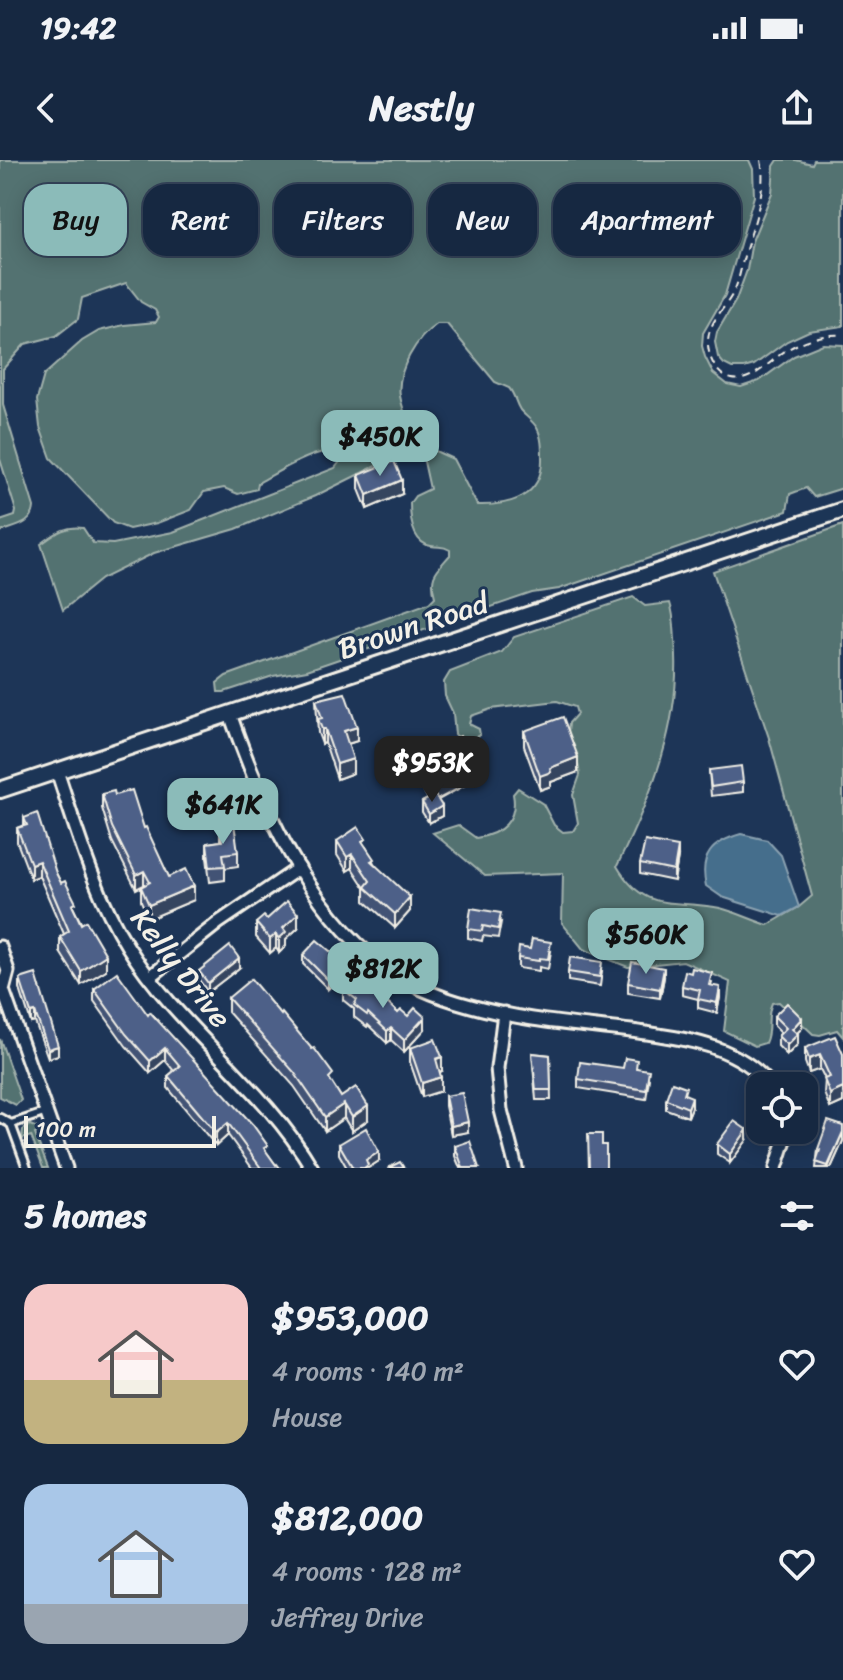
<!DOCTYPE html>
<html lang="en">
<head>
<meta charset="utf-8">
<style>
  :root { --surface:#162841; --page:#1f3048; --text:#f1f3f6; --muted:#9ea6b1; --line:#35445a; --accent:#8bbbb9 }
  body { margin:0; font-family:Sriracha,sans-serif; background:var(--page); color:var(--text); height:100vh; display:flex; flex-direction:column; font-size:30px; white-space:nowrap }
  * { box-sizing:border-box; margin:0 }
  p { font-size:26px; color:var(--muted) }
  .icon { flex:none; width:44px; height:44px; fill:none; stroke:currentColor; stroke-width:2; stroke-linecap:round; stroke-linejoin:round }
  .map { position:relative; height:1008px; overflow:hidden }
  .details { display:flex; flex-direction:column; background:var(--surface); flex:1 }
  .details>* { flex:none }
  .guide { position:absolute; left:24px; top:24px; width:796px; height:72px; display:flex; gap:16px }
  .fabs { position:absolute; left:746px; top:912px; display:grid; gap:16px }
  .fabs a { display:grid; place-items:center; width:72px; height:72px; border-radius:16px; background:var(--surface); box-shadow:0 4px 20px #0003,0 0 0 2px var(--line); font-size:40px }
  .scale { position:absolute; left:24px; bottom:20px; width:192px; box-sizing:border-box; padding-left:8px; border:4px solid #f4f1e8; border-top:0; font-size:22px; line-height:28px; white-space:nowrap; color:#f4f1e8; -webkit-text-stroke:6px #1d3557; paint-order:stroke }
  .price { position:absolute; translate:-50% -68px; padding:0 18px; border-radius:16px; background:var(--accent); color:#111; font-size:26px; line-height:52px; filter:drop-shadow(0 2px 4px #0008) }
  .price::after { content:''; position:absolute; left:50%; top:48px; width:24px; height:18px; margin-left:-12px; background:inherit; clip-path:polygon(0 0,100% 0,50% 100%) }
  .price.selected { background:#222; color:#fff }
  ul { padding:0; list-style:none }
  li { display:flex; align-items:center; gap:24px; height:200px; padding:0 24px }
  li span { display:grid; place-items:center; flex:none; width:224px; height:160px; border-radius:24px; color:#555 }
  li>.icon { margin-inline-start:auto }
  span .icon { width:96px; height:96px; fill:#fffc; stroke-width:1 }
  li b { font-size:34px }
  h2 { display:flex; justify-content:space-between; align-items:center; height:96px; padding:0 24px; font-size:34px }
  .tag { padding:0 28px; border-radius:24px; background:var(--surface); box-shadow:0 4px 20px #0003,0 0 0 2px var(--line); font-size:28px; line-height:72px }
  .tag.selected { background:var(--accent); color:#111 }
  .status { display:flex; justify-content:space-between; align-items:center; height:56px; padding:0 40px; background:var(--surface); direction:ltr }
  .status svg { height:22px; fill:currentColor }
  header { display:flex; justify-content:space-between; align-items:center; height:104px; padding:0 24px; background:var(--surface); font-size:36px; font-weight:800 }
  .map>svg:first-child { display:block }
</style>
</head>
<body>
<div class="status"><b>19:42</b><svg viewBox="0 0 49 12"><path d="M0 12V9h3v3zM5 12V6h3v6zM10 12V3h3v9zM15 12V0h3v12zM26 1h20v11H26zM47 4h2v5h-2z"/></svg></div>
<header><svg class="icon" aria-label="back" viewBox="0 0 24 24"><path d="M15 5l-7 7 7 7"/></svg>Nestly<svg class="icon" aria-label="share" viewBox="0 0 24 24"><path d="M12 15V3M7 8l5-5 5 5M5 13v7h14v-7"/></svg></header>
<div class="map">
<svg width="843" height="1008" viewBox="0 0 843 1008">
  <rect width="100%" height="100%" fill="#1d3557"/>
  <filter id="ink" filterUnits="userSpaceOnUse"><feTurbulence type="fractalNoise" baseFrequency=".0125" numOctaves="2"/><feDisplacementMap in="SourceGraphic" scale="16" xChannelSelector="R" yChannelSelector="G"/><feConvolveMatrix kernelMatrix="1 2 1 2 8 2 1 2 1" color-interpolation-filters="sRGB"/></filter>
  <g filter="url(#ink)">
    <g fill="#527271" stroke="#a3b2ac" stroke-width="2">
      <path d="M0,0H749L753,9L754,36L725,135L703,173L702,186L705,197L713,213L727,224L741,227L759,221L794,196L823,184L843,185V328L814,337L806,328L790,334L787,351L559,429L532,433L307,510L273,516L224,532H218L217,523L226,516L429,443L435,437C429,415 436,411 450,395V390C442,385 440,388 431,386C412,383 410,359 410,343L415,336L430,329L423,297L433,290L453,299L477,345C509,346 543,337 542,298C542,288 542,277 537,268C533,261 525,256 520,250C515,242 515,235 509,228L495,222L447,164H437C417,177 396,211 400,236C403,252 411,270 416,286L315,336L236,369L154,393L101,419L63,450L41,384C55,374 65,365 83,368L93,383L113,384L173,372L335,308L342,299V292C320,285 278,312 258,323L257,329L238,334L224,328L204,332L191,350L157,363L129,369L113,363L51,298L40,267L37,240L44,215L82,181L99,171L124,165L156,162L159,157L155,150L141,142L126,123L82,138L78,159L56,176L25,184L3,209V245L34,347C33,365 15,366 0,372V361L15,356L16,351L0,299Z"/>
      <polygon points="778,0 796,0 812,4 814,0 843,0 843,166 809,171 787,181 754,205 744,208 732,208 724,204 718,197 715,182 717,172 736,140 747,110 752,81 772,33 774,6"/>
      <path d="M843,365V877L837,870L820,875L813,874L779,842L772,843C765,859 772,868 765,883L755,886L724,871L730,822L683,801L628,807L583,789L562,763L563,713L485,716L433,673L458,665L476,678C502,674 518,660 513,634L518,628L543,644L554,665L563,672L573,671L578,663L573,635L580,615L576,593L568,574L569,563L577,554L575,547L557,541L491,549L471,556L469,564L479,569L480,575L462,582L455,574L453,553L445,536L444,522L450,512L502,492L514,477L633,437L645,446L670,443C674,454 674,468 675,480C683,559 651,637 617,706C646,755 673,738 720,748C736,752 752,760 768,765L799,747L812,736L769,578L713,411Z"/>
      <polygon points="0,879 21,940 16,945 0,937"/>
      <polygon points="30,965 42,970 35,974 48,1008 43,1008 31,976 22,979 23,970"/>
    </g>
    <path fill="#456e8c" stroke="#8ba2b1" stroke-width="2" d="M741,674L767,680L781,695L799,747L782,756L722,737L706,726C699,696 712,682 741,674Z"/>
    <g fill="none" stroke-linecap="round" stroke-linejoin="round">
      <g stroke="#f4f1e8" stroke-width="12">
        <g id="service">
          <polyline points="0,958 11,964 47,952"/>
          <polyline points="11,964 27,1008"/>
        </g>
      </g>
      <g stroke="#f4f1e8" stroke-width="17">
        <g id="minor">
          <path d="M230,554C262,645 304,745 383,806C407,825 441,838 471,846C527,862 588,865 646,873C692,880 740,887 771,926"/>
          <path d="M57,611C77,671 94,733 128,787C179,869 263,925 312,1008"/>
          <polyline points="0,787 8,811 3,830 66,1008"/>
          <polyline points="150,817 218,763 299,708"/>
          <polyline points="504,853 497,908 501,950 516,1008"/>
          <polyline points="776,1008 785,980 784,970"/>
        </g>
      </g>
      <g stroke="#f4f1e8" stroke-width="20">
        <polyline id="tertiary" points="0,630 843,350"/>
      </g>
      <path stroke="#f4f1e8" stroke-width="2" stroke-dasharray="8 6" stroke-linecap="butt" d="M761,0C767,32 753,65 744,96C741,107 739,121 734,131C726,148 709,161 708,180C707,194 715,216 732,219C752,223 770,201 785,191C801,181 824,173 843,175"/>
      <use href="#service" stroke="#1d3557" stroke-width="6"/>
      <use href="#minor" stroke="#1d3557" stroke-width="11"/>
      <use href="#tertiary" stroke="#1d3557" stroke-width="14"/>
    </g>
    <g fill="#425375" stroke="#f4f1e8" stroke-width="2">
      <polygon points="359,315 402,334 367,349 359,329"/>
      <polygon points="316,540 357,581 348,584 353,613 337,619 325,583 322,584 318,573"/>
      <polygon points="524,571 578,612 551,622 551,626 540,630 524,586"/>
      <polygon points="415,600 473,615 469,617 469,623 438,640 442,656 429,663 422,652 422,642 428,639 415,614"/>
      <polygon points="709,610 743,622 743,632 711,636"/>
      <polygon points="102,634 115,635 144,668 169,717 194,740 149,759 141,741 141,727 144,725 136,729 112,681 102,648"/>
      <polygon points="24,658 56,713 76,753 106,810 81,825 60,792 60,777 64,774 39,716 31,719 17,682 17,668 24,665"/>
      <polygon points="220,664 238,692 238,706 225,708 225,720 210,722 207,697 207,683 220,681"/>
      <polygon points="337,681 366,687 374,703 410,751 395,768 365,741 365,728 352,708 347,711 337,695"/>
      <polygon points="678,697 674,721 640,714 640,704"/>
      <polygon points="267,759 298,768 286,779 286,786 279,793 276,788 270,793 256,777 256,763"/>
      <polygon points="501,762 498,778 483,776 482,781 468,778 468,769"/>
      <polygon points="551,791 548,809 539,807 539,811 518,808 518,798"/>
      <polygon points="303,795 344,813 328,829 303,804"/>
      <polygon points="239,808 208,832 199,820 199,811"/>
      <polygon points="602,811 600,826 568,821 568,812"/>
      <polygon points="691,813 712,822 711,825 720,837 717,853 698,848 698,839 682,835 682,826"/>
      <polygon points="664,817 660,838 628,833 628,823"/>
      <polygon points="20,819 58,895 48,898 35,862 31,863 20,829"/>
      <polygon points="94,829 148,855 268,994 276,1005 280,1008 252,1008 228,975 216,986 168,928 168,916 174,911 165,900 150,913 126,886 94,841"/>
      <polygon points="343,829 365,830 384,840 398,853 408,856 425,869 404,892 391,880 387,883 368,865 367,867 354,857 354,849 343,840"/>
      <polygon points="228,838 333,925 341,937 368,960 352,971 344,958 325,971 294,926 228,852"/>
      <polygon points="774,856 802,868 797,873 798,884 787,895 778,886 778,876 781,873 774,866"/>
      <polygon points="410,888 442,911 440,912 441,931 422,937 410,902"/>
      <polygon points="805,888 843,894 843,942 830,948 824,933 825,919 820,909 809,913 805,902"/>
      <polygon points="532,893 550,895 551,940 536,940"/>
      <polygon points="623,908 637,908 649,919 646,939 578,928 578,919"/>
      <polygon points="686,935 692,947 688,957 666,949 666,939"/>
      <polygon points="445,936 468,972 451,975 445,946"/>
      <polygon points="747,980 730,1003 717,994 717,984"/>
      <polygon points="843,981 831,1008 816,1008 818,989"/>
      <polygon points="339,984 379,1001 368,1008 347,1008 339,994"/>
      <polygon points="455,986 479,1008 460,1008 455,996"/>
    </g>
    <g fill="#36445f" stroke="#f4f1e8" stroke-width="2">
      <polygon points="402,320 402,334 367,349 367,335"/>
      <polygon points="357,567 357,581 344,585 344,571"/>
      <polygon points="322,569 325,569 325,583 322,584"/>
      <polygon points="578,597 578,612 551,622 551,626 540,630 540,616 550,608"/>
      <polygon points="353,599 353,613 337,619 337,604"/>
      <polygon points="473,600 473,615 469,617 469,623 431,643 431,629"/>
      <polygon points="442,646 442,656 429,663 429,654"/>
      <polygon points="678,687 678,697 674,721 674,711"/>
      <polygon points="352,694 352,708 347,711 347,697"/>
      <polygon points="39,701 39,716 31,719 31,704"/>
      <polygon points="144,711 144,725 136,729 136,715"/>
      <polygon points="194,726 194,740 149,759 149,745"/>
      <polygon points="410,737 410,751 395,768 395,754"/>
      <polygon points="298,754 298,768 286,779 286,786 279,793 279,779 283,768"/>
      <polygon points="276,774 276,788 270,793 270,779"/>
      <polygon points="106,795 106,810 81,825 81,811"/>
      <polygon points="239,798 239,808 208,832 208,823"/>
      <polygon points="344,803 344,813 328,829 328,820"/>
      <polygon points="664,808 664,817 660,838 660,829"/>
      <polygon points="720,827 720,837 717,853 717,843"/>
      <polygon points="35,852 35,862 31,863 31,853"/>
      <polygon points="425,857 425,869 404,892 404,880"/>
      <polygon points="802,858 802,868 792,878 792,869"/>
      <polygon points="391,868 391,880 387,883 387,871"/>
      <polygon points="798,874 798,884 787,895 787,885"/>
      <polygon points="58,886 58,895 48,898 48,889"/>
      <polygon points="165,888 165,900 150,913 150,901"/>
      <polygon points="820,895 820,909 809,913 809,899"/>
      <polygon points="442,897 442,911 436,913 436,899"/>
      <polygon points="441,917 441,931 422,937 422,923"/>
      <polygon points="843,928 843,942 830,948 830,934"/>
      <polygon points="692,937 692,947 688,957 688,948"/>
      <polygon points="344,944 344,958 325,971 325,957"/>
      <polygon points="368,946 368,960 352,971 352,957"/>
      <polygon points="468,962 468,972 451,975 451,966"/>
      <polygon points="228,963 228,975 216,986 216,973"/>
      <polygon points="747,970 747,980 730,1003 730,994"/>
      <polygon points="843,972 843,981 831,1008 828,1008"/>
      <polygon points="379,992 379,1001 368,1008 364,1008 366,1000"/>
    </g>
    <g fill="#4d6188" stroke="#f4f1e8" stroke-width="2">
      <polygon points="394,301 402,320 367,335 359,315"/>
      <polygon points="345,533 357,567 344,571 353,599 337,604 325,569 322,569 318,559 322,558 316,540"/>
      <polygon points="563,557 578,597 550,608 551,612 540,616 524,571"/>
      <polygon points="460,576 473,600 467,604 469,609 431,629 415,600"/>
      <polygon points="741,606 743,622 711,627 709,610"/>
      <polygon points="132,630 144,668 146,667 169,717 186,709 194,726 149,745 141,727 150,722 144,711 136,715 112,667 102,634 114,631 115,635"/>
      <polygon points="435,635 442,646 429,654 422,642"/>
      <polygon points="37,653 56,713 61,723 65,721 76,743 72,745 81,764 86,761 106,795 81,811 60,777 69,771 39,701 31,704 17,668 27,665 24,658"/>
      <polygon points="234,663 238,692 223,694 225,706 210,707 207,683 222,681 220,664"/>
      <polygon points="358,667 366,679 362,681 374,699 371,701 410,737 395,754 365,727 370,721 352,694 347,697 337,681"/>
      <polygon points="645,681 678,687 674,711 640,704"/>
      <polygon points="287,741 298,754 283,768 286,772 279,779 276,774 270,779 256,763 264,756 267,759"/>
      <polygon points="471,748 501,753 498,769 483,766 482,771 468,769"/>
      <polygon points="532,779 551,782 548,799 539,798 539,801 518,798 519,787 530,789"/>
      <polygon points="317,780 344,803 328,820 303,795"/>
      <polygon points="230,786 239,798 208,823 199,811"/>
      <polygon points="570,797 602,802 600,817 568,812"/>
      <polygon points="632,802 664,808 660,829 628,823"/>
      <polygon points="692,808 712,813 709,825 720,827 717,843 698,839 700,830 682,826 685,811 691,813"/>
      <polygon points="117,812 148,855 150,852 253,965 268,986 264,988 276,1005 277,1004 280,1008 261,1008 228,963 216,973 168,916 180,906 165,888 150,901 126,874 94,829"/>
      <polygon points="36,814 58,886 48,889 35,852 31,853 20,819"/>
      <polygon points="251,819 281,855 282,853 312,889 314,888 333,914 329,918 341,937 356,927 368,946 352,957 344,944 325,957 294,912 228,838"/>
      <polygon points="351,819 365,830 371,823 384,834 381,837 398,853 401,850 408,856 415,848 425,857 404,880 391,868 387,871 368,853 367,855 354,845 357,840 343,829"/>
      <polygon points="787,843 802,858 792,869 798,874 787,885 778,876 786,868 774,856"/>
      <polygon points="835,876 843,894 843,928 830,934 824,919 830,917 820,895 809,899 805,888"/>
      <polygon points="435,879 442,897 436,899 441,917 422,923 410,888"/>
      <polygon points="532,893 550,895 551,930 536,930"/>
      <polygon points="625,898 637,900 636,908 649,910 646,930 578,919 580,902 623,908"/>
      <polygon points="672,922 686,927 684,934 692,937 688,948 666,939"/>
      <polygon points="462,933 468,962 451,966 445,936"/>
      <polygon points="734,961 747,970 730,994 717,984"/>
      <polygon points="828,961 843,966 843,972 828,1006 816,1002 820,990 818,989"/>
      <polygon points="366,968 379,992 366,1000 368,1005 364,1008 353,1008 339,984"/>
      <polygon points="588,974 602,974 602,985 606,985 606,1008 589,1008"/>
      <polygon points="470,981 479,1008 463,1008 455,986"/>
      <polygon points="400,1002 404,1008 388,1008"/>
    </g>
  </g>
  <g text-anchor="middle" stroke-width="6" stroke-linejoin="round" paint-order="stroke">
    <g font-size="30" fill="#f4f1e8" stroke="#1d3557">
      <text transform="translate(413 466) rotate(-18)" y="10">Brown Road</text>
      <text transform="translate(181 808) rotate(52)" y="10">Kelly Drive</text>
    </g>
  </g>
</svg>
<div class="fabs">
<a><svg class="icon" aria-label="locate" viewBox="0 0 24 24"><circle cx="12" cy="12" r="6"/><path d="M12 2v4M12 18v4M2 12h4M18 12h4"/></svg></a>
</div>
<div class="scale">100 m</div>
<b class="price" style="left:380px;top:318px">$450K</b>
<b class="price selected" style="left:432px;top:644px">$953K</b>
<b class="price" style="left:223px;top:686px">$641K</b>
<b class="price" style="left:646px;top:816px">$560K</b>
<b class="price" style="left:383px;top:850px">$812K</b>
<div class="guide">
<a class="tag selected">Buy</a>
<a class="tag">Rent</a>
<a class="tag">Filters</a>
<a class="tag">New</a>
<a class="tag">Apartment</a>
</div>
</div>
<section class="details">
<h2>5 homes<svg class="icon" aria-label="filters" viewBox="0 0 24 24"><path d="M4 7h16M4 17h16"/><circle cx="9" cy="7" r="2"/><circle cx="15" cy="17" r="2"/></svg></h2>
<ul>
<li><span style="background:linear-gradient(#f6c9c9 60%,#c2b280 0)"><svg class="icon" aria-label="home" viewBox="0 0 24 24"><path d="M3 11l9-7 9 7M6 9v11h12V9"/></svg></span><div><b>$953,000</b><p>4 rooms · 140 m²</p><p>House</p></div><svg class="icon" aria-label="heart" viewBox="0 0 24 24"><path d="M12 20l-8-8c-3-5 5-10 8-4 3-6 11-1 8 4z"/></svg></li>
<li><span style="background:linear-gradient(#a9c7e8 75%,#9aa5b1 0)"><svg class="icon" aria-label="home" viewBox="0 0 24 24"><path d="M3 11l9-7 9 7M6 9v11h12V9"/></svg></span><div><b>$812,000</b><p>4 rooms · 128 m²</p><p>Jeffrey Drive</p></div><svg class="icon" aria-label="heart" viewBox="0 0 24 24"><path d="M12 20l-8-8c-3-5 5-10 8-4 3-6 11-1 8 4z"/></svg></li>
</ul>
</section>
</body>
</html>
